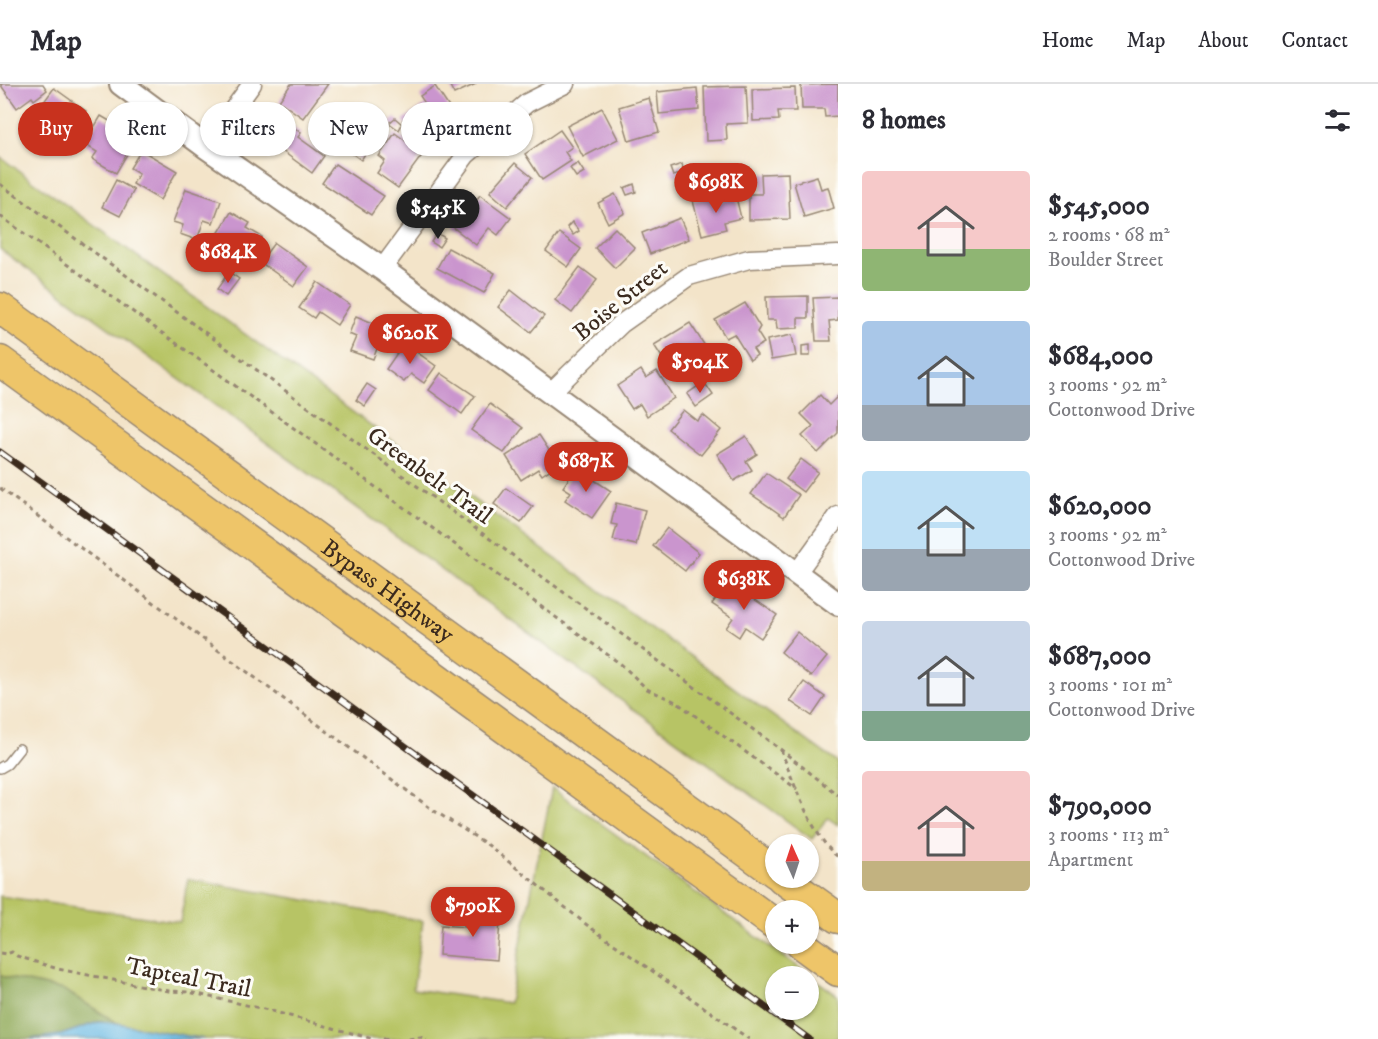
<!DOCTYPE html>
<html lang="en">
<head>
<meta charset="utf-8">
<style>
  :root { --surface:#fff; --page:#f7f7f7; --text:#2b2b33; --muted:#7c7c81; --line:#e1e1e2; --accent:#c8321e }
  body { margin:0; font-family:"IM FELL DW Pica",serif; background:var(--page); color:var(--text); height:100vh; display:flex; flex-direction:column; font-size:22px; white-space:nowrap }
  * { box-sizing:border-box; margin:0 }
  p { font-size:20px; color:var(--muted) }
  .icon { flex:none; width:33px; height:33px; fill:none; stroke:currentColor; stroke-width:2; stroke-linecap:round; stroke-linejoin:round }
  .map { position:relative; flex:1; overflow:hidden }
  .sheet { display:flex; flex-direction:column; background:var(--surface); width:540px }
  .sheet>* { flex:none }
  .guide { position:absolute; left:18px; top:18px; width:570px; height:54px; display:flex; gap:12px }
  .needle { width:39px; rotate:357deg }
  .buttons { position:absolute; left:765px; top:750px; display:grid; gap:12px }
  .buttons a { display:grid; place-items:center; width:54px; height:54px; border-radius:50%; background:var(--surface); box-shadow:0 2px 4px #0004; font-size:30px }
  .price { position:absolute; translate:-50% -51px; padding:0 14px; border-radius:21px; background:var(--accent); color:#fff; font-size:20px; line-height:39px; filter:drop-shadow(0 2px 3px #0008) }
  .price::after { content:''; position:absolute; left:50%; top:36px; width:18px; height:14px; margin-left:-9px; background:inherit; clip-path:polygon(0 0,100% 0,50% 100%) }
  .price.on { background:#222; color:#fff }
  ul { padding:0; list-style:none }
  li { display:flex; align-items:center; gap:18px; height:150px; padding:0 24px }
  li span { display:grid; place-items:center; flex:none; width:168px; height:120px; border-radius:6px; color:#555 }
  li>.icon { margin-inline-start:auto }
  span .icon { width:72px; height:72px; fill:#fffc; stroke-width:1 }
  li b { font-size:26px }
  h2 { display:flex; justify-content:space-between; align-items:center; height:72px; padding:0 24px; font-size:26px }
  .chip { padding:0 21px; border-radius:27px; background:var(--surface); box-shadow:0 2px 4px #0004; font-size:21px; line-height:54px }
  .chip.on { background:var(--accent); color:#fff }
  header { display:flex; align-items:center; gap:36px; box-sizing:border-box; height:84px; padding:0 30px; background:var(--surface); border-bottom:2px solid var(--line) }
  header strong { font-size:28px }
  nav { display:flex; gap:33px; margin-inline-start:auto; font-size:21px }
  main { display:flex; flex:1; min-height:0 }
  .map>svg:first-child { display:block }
</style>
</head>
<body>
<header>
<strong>Map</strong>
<nav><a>Home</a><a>Map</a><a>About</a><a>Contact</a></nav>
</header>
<main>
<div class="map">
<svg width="838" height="955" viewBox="0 0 838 955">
  <rect width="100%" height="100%" fill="#fdfcf7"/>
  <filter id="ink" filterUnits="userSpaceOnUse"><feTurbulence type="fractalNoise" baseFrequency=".0167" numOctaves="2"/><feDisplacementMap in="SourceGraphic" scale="12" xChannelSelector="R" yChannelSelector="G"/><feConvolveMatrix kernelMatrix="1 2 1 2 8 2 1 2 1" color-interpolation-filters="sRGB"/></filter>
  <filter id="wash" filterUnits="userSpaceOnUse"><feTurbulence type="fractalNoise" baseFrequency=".008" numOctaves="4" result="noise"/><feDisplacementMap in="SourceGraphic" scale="24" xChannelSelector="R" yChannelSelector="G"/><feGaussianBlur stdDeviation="1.35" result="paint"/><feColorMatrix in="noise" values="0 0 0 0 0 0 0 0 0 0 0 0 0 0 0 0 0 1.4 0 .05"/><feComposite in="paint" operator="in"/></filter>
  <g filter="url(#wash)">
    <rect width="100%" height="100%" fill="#f3e4c9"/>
    <g fill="#b7c465" stroke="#797742" stroke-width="1.5" fill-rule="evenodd">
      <polygon points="0,73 838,679 838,741 828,734 812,755 0,165"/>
      <path d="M552,704L838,912V955H204L117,939L64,906L0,892V812L180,838L188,795L423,837L413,905L509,919ZM776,892H808V926H776Z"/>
    </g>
    <polygon fill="#91aa5a" stroke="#666a3c" stroke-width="1.5" points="0,892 64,906 117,939 98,938 61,951 31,955 0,955"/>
    <polygon fill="#69bae4" stroke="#527281" stroke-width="1.5" points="98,938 117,939 204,955 31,955 61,951"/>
    <g id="blocks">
      <g fill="#ca95ce">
        <polygon points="0,0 43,0 47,6 34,16 32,13 17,24"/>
        <polygon points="291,0 328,0 303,34 279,17"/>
        <polygon points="449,0 476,0 454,10"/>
        <polygon points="838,0 838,32 825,33 824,25 802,25 801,1"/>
        <polygon points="435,2 454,31 416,56 403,36 426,21 420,12"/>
        <polygon points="746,2 748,39 726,40 727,56 706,57 704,3"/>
        <polygon points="54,4 86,27 68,53 35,30"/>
        <polygon points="697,4 699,26 659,30 657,8"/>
        <polygon points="795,4 796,27 778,27 779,36 753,37 752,5"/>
        <polygon points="649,14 659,48 629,57 619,23"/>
        <polygon points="602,24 618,55 583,73 567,42"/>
        <polygon points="277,31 301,49 298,53 324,72 312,89 262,52"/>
        <polygon points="101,32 137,53 116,89 92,75 97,68 84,60"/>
        <polygon points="395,34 402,40 399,46 389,39"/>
        <polygon points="560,46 572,63 565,68 571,77 542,96 525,70"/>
        <polygon points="395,49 423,70 398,104 377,89 385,77 379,72"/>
        <polygon points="355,59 367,67 361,76 349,67"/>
        <polygon points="141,66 177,87 160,116 133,100 139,89 130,84"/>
        <polygon points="515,79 532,93 507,123 490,108"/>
        <polygon points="578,79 584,88 576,93 570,84"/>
        <polygon points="335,80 384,112 371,131 322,99"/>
        <polygon points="682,80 684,89 673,92 670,84"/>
        <polygon points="788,89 790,135 749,136 749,110 762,110 761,90"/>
        <polygon points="817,92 821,105 828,103 834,124 804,133 794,99"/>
        <polygon points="116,96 134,106 120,132 102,123"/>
        <polygon points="634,100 636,108 627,111 624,104"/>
        <polygon points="186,105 221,117 213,139 204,136 197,156 180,150 183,141 173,138"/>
        <polygon points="615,110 625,129 608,139 598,119"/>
        <polygon points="480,111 511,134 498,151 489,144 476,161 454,144"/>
        <polygon points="713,112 715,119 736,113 741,134 724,138 726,145 702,151 693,117"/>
        <polygon points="231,128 250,139 247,144 262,153 243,186 231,179 241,163 218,150"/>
        <polygon points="680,134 689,155 650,170 642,149"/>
        <polygon points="572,138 579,147 573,151 567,143"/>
        <polygon points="615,144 635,164 615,184 595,164"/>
        <polygon points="437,149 445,154 439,163 431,158"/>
        <polygon points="559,149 581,165 568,183 546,167"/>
        <polygon points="274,159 308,183 294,202 260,178"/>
        <polygon points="448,164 495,189 484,209 437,184"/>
        <polygon points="580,183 597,196 572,229 555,216"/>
        <polygon points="229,188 239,195 226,212 217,205"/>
        <polygon points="317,198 350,221 337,241 318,228 314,234 299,224"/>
        <polygon points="511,206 544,232 531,248 498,223"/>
        <polygon points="808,212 808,234 798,234 798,244 777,245 776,236 767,236 766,213"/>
        <polygon points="838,213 838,236 829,237 831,257 816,257 813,214"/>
        <polygon points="745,219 760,243 757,248 764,259 753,265 757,271 750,276 734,250 726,254 715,236"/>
        <polygon points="356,232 385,244 373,275 350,267 356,253 349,250"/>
        <polygon points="690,239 705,262 699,265 704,273 683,286 679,280 670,286 654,261"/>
        <polygon points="792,251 796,272 771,276 767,256"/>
        <polygon points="404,259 436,282 424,299 411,290 404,298 386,285"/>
        <polygon points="810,261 810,272 802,272 802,262"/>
        <polygon points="641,286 646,294 657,287 674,314 647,332 640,320 632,325 617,302"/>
        <polygon points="441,289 475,312 462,330 429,306"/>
        <polygon points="704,298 713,311 696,323 687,310"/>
        <polygon points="367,300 376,306 365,322 356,316"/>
        <polygon points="820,311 829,321 838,312 838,349 818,369 802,352 813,342 801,330"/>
        <polygon points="490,320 523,344 504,369 471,346"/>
        <polygon points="683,326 697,337 703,331 721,346 701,371 668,345"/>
        <polygon points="539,351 558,380 542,391 538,385 521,396 506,372"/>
        <polygon points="746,352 757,370 746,377 752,386 734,397 717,370"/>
        <polygon points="801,375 818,388 803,408 786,395"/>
        <polygon points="576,384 611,407 592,434 565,416 571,408 563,403"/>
        <polygon points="766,389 799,411 784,433 751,410"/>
        <polygon points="506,404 533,423 521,439 494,420"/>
        <polygon points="616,419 645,426 636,461 613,456 617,441 611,440"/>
        <polygon points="667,444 699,469 685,487 653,462"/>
        <polygon points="728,497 777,531 761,554 745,543 739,553 726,544 733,534 712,520"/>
        <polygon points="797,548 827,573 811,593 781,568"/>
        <polygon points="804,598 825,613 812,632 790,617"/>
        <polygon points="479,824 501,826 497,876 439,871 441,841 477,844"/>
      </g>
    </g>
  </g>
  <g filter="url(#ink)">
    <use href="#blocks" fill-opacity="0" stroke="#978774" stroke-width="1.5"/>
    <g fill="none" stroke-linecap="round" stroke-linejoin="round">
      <g stroke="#978774" stroke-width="12">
        <polyline id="service" points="0,684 7,680 19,665"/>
      </g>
      <g stroke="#978774" stroke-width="21">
        <g id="minor">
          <polyline points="206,63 252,0"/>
          <polyline points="382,185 466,71 527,19 565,0"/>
          <polyline points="550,309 621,240 689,192 749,175 838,171"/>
          <polyline points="796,490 838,432"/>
        </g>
      </g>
      <g stroke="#978774" stroke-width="26">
        <polyline id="tertiary" points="121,0 206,63 382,185 838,520"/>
      </g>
      <g stroke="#978774" stroke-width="33">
        <g id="trunk">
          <path id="s1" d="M0,224L776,789"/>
          <polyline points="0,277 776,841"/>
          <polyline points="782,794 838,834"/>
          <polyline points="801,860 838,887"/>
        </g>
      </g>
      <g stroke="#978774" stroke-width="3" stroke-dasharray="4.5 4.5" stroke-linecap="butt">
        <polyline points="0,100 780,665 838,711"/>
        <polyline points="0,132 622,581 647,605 676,618 797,705"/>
        <polyline points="0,404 433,726 488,761 587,841 749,955"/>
        <path d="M781,666C793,697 812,753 838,773"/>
        <polyline points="0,869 6,870 12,868 17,872 58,885 169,907 189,908 268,926 373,955"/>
        <polyline points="383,955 392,955"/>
        <polyline points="409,955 420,953 427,955"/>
      </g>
      <use href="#service" stroke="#fff" stroke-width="9"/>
      <use href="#minor" stroke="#fff" stroke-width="18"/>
      <use href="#tertiary" stroke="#fff" stroke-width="22"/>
      <use href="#trunk" stroke="#eec569" stroke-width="30"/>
      <g stroke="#3b2a1e" stroke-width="7">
        <polyline id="rail" points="0,368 809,955"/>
      </g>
      <use href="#rail" stroke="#fdfcf7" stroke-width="4.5" stroke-dasharray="14" stroke-linecap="butt"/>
    </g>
  </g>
  <g text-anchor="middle" stroke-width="6" stroke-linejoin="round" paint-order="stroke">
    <g font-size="24" fill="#3b2a1e" stroke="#fdfcf7">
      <text transform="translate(620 216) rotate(-39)" y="8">Boise Street</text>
      <text transform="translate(430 391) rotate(36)" y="8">Greenbelt Trail</text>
      <text dy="8" stroke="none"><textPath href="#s1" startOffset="480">Bypass Highway</textPath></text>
      <text transform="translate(189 893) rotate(11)" y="8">Tapteal Trail</text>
    </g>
  </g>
</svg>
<div class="buttons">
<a><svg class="needle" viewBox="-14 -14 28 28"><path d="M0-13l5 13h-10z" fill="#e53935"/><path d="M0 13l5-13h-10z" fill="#7c7c81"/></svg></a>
<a>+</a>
<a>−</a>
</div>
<b class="price" style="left:716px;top:130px">$698K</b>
<b class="price on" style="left:438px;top:156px">$545K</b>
<b class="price" style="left:228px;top:200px">$684K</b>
<b class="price" style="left:410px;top:281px">$620K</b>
<b class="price" style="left:700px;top:310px">$504K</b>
<b class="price" style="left:586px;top:409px">$687K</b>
<b class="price" style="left:744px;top:527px">$638K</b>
<b class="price" style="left:473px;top:854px">$790K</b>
<div class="guide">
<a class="chip on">Buy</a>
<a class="chip">Rent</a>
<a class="chip">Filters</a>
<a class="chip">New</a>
<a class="chip">Apartment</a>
</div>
</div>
<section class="sheet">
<h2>8 homes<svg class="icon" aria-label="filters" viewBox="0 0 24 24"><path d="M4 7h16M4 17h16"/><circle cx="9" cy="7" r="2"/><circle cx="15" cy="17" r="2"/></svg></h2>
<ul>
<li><span style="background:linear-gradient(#f6c9c9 65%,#8fb573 0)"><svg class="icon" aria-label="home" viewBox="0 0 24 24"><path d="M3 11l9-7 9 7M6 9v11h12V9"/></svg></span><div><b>$545,000</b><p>2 rooms · 68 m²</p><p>Boulder Street</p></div></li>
<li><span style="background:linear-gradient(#a9c7e8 70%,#9aa5b1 0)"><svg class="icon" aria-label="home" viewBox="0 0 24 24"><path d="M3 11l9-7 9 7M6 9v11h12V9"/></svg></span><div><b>$684,000</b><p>3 rooms · 92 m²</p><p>Cottonwood Drive</p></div></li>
<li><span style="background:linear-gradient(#bfe0f5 65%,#9aa5b1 0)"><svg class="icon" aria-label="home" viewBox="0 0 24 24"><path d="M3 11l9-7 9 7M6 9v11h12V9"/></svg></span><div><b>$620,000</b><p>3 rooms · 92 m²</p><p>Cottonwood Drive</p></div></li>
<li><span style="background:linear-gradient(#c9d6e8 75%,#7fa58c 0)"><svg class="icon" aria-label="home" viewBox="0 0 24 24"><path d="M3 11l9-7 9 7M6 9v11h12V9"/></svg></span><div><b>$687,000</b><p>3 rooms · 101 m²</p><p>Cottonwood Drive</p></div></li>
<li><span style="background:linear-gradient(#f6c9c9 75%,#c2b280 0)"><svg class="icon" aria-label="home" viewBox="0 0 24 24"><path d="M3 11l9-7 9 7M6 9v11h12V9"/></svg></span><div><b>$790,000</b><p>3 rooms · 113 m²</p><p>Apartment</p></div></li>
</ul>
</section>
</main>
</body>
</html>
